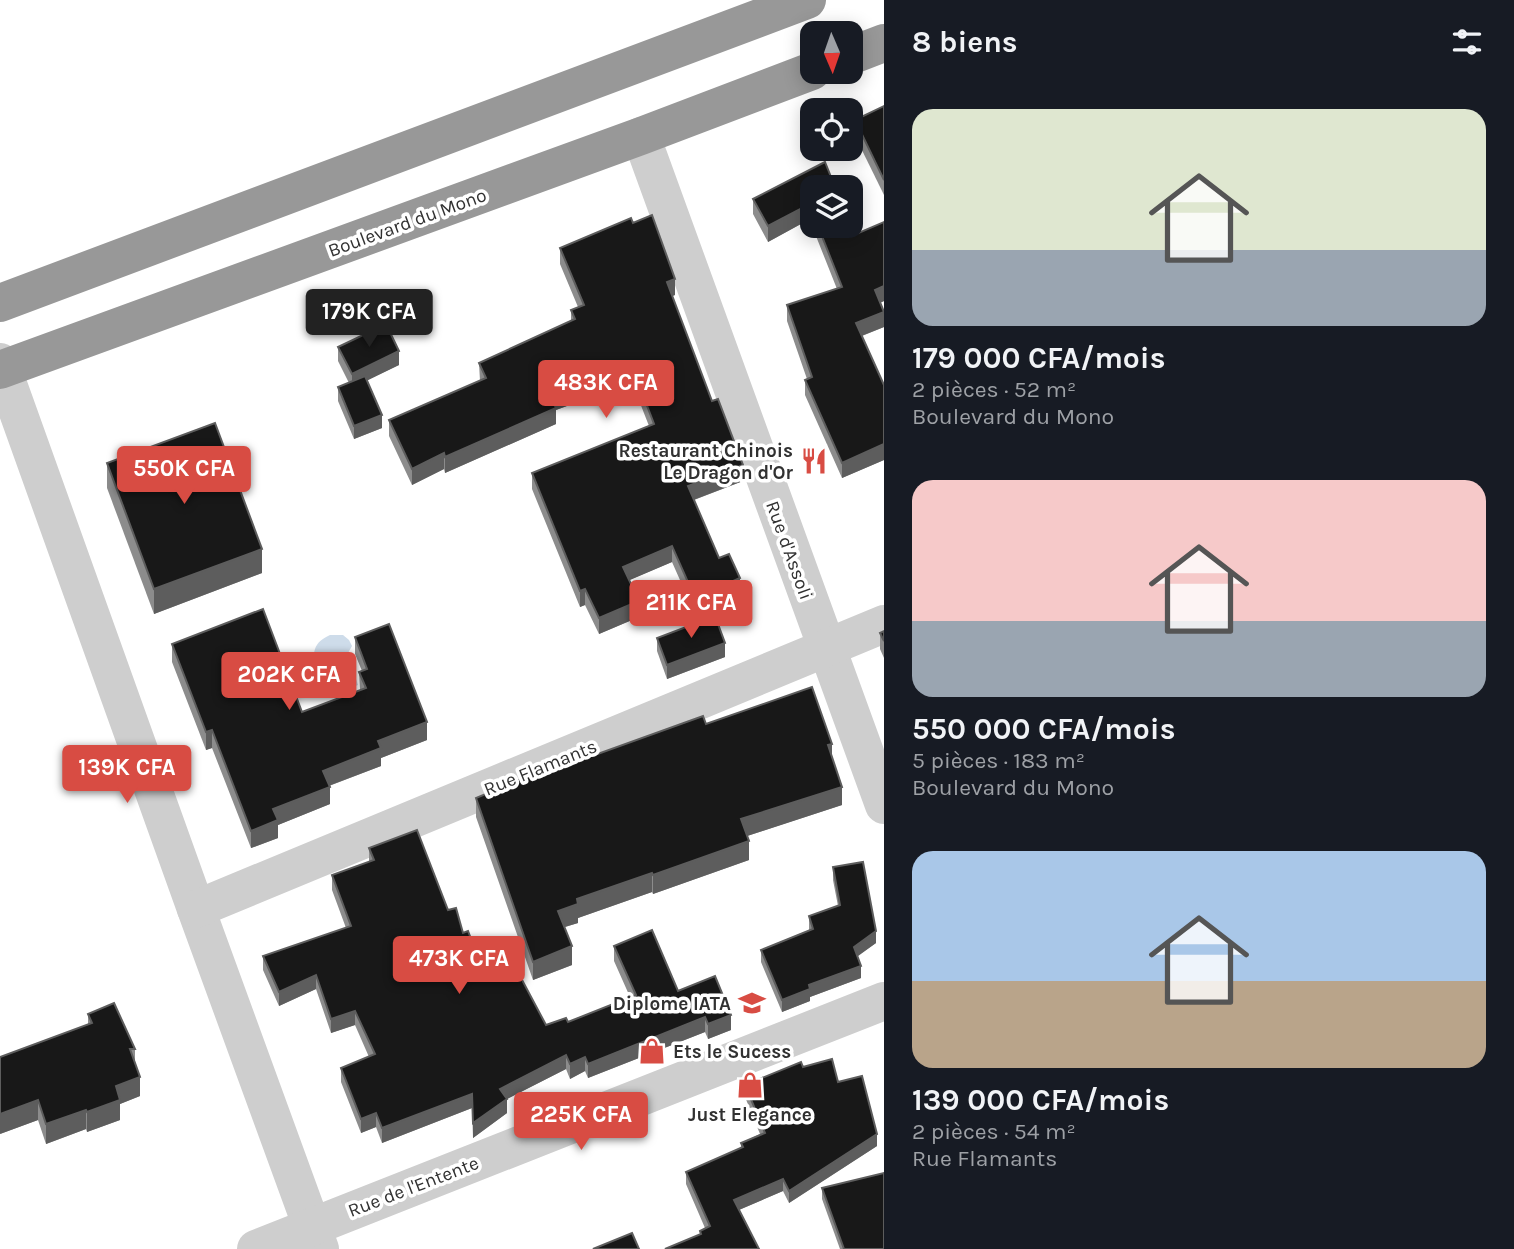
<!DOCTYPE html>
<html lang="fr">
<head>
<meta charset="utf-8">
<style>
  :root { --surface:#171b24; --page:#20242c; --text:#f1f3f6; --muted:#9ea1a6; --accent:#d84c43 }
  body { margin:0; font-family:Karla,sans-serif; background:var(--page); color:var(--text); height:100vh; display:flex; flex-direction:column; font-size:26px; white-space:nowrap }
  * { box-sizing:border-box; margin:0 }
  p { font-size:23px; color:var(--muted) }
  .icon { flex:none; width:38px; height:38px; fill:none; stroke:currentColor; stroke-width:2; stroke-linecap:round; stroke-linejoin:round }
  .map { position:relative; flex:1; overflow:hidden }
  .side { display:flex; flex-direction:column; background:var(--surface); width:630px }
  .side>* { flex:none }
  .needle { width:46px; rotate:178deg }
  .tools { position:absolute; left:800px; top:21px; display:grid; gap:14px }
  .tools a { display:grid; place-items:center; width:63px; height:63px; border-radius:14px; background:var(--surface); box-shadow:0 4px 18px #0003; font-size:35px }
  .price { position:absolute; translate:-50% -60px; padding:0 16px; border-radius:7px; background:var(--accent); color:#fff; font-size:23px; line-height:46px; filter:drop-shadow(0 2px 4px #0008) }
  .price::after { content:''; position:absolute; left:50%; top:42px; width:21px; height:16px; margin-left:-10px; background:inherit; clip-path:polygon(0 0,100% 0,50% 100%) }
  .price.current { background:#222; color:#fff }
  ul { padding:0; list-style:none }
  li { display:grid; align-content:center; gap:14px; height:371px; padding:0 28px }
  li span { display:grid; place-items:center; height:217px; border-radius:21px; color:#555 }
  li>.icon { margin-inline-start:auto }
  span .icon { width:126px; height:126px; fill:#fffc; stroke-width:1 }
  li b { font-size:30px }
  h2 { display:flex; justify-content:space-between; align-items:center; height:84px; padding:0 28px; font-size:30px }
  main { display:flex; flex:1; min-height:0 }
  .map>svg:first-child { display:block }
</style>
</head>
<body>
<main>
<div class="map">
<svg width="884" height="1249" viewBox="0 0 884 1249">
  <rect width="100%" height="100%" fill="#fff"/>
  <path fill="#cedcea" d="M330,635H343L349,640L352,646L344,660L345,667L356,679L358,685L340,692L323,679L313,668C314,650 313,643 330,635Z"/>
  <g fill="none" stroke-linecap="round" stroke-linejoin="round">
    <g stroke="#cecece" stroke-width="38">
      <polyline points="641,136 884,805"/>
      <polyline points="0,362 196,909 320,1249"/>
      <polyline points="196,909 884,624"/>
      <polyline points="256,1249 884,1001"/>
    </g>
    <g stroke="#989898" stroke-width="38">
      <polyline points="850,56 884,43"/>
      <polyline points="0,303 807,0"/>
      <polyline points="0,370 641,136 812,71"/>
    </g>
  </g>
  <g fill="#8c8c8c">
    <polygon points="884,106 884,195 855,136 855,120"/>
    <polygon points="812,187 812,225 810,219 768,242 753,214 753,199"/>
    <polygon points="812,226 850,226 884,301 880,303 884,327 862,336 884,385 884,460 842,478 805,395 805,380 807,379 787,321 787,305 837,289"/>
    <polygon points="560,248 675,295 672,296 743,481 694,500 719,558 740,594 695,614 672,562 629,580 639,617 599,634 585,605 580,607 532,489 532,473 649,426 633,385 614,392 613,389 556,410 556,424 445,473 444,469 412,485 389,436 389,420 480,381 479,363 571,321 571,310 578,307 560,264"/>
    <polygon points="338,347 399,365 367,380 382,428 354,439 338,401 338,387 349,383 338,361"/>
    <polygon points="107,463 262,573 154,614 107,488"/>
    <polygon points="884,631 884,658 880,649 880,633"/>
    <polygon points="355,637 427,740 381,758 381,766 329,786 330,804 278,825 278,838 251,848 212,748 206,750 172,662 172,644 302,712 360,690 359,672 362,671 355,654"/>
    <polygon points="657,638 725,657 667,679 657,651"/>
    <polygon points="706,724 832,757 842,805 747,836 749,860 653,894 652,892 578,918 578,923 565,927 572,965 533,980 476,817 476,798 595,755"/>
    <polygon points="369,848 448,910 463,933 485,975 546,1025 568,1022 630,997 614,961 614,946 678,991 731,1030 708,1039 705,1032 588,1078 585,1071 570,1079 566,1069 507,1099 507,1113 473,1138 472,1108 382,1143 376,1127 361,1133 341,1082 341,1068 369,1057 355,1025 331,1033 316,989 279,1006 263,970 263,956 346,928 332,890 332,875 369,862"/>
    <polygon points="833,867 876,943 857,956 861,978 810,997 810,1001 782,1012 761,962 761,950 809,930 809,916 838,906 833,880"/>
    <polygon points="88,1014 135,1049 135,1063 140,1096 120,1104 120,1120 87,1132 86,1129 46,1144 38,1120 0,1134 88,1025"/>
    <polygon points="803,1067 838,1082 877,1146 789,1203 783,1191 739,1210 700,1235 700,1231 705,1228 686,1184 686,1172 741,1148 741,1143 760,1134 745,1097 745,1085"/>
    <polygon points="822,1188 884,1249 840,1249 822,1199"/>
  </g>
  <g fill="#5d5d5d">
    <polygon points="810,204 810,219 768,242 768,226"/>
    <polygon points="675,279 675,295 667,298 667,282"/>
    <polygon points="884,286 884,301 875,305 875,290"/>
    <polygon points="884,312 884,327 856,338 856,323"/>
    <polygon points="399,351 399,365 352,388 352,374"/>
    <polygon points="633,369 633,385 614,392 614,376"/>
    <polygon points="613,373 613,389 556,410 556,424 445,473 445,457 551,396"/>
    <polygon points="382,415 382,428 354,439 354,426"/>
    <polygon points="884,444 884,460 842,478 842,463"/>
    <polygon points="444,453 444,469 412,485 412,469"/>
    <polygon points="743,465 743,481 688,502 688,486"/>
    <polygon points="672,546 672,562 623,583 623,567"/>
    <polygon points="262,549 262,573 154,614 154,589"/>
    <polygon points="740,578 740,594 695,614 695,598"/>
    <polygon points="585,589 585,605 580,607 580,591"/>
    <polygon points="639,601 639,617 599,634 599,618"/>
    <polygon points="725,643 725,657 667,679 667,665"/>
    <polygon points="427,722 427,740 381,758 381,766 323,788 323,771 378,741"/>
    <polygon points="212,730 212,748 206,750 206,732"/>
    <polygon points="832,744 832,762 828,745"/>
    <polygon points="330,787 330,804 278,825 278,838 251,848 251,831 273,809"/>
    <polygon points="842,787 842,805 741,838 741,819"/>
    <polygon points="749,841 749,860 653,894 653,875"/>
    <polygon points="652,873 652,892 578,918 578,923 558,929 558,911 577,899"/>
    <polygon points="876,931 876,943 854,959 854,947"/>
    <polygon points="572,946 572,965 533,980 533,962"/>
    <polygon points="861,966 861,978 810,997 810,1001 782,1012 782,1000 809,985"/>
    <polygon points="316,975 316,989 279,1006 279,992"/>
    <polygon points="355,1011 355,1025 331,1033 331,1019"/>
    <polygon points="731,1015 731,1030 708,1039 708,1024"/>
    <polygon points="705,1017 705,1032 588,1078 588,1064"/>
    <polygon points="566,1055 566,1069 507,1099 507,1113 473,1138 473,1123 500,1089"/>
    <polygon points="585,1057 585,1071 570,1079 570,1064"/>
    <polygon points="140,1077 140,1096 120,1104 120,1120 87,1132 87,1112 116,1086"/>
    <polygon points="472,1094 472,1108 382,1143 382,1128"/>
    <polygon points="38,1100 38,1120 0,1134 0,1114"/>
    <polygon points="86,1110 86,1129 46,1144 46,1124"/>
    <polygon points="376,1113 376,1127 361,1133 361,1119"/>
    <polygon points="877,1134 877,1146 789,1203 789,1191"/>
    <polygon points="783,1179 783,1191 734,1212 734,1200"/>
  </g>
  <g fill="#181818" stroke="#5d5d5d" stroke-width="2">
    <polygon points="884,106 884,180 855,120"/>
    <polygon points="825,162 835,187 812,187 812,210 810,204 768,226 753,199"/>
    <polygon points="652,215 675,279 667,282 712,401 718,399 743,465 688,486 719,558 729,554 740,578 695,598 672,546 623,567 639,601 599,618 585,589 580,591 532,473 654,424 633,369 614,376 613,373 551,396 556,408 445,457 444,453 412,469 389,420 486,378 479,363 575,319 571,310 584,305 560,248 631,218 633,223"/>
    <polygon points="884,222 884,286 875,290 884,312 856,323 884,385 884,444 842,463 805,380 812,377 787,305 842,287 818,226 850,226 854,235"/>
    <polygon points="386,324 399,351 352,374 338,347"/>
    <polygon points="365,376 382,415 354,426 338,387"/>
    <polygon points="215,423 262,549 154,589 107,463"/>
    <polygon points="263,609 302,712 366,688 359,672 367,669 355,637 389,624 427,722 378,741 381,748 323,771 330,787 273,809 278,820 251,831 212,730 206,732 172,644"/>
    <polygon points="715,616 725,643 667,665 657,638"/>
    <polygon points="884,631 884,641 880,633"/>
    <polygon points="812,687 832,744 828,745 842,787 741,819 749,841 653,875 652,873 577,899 578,904 558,911 572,946 533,962 476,798 593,749 595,755 703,716 706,724"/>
    <polygon points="417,830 448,910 456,908 463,933 468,931 485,975 512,961 546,1025 566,1018 568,1022 636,995 614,946 652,930 678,991 715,976 731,1015 708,1024 705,1017 588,1064 585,1057 570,1064 566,1055 500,1089 507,1099 473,1123 472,1094 382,1128 376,1113 361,1119 341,1068 375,1054 355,1011 331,1019 316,975 279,992 263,956 351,926 332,875 374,860 369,848"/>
    <polygon points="863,862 876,931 854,947 861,966 809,985 810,989 782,1000 761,950 813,929 809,916 840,905 833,867"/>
    <polygon points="114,1003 135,1049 130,1049 140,1077 116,1086 120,1100 87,1112 86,1110 46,1124 38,1100 0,1114 0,1057 92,1023 88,1014"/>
    <polygon points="832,1059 838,1082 862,1076 877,1134 789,1191 783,1179 734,1200 759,1249 665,1249 701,1234 700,1231 710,1226 686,1172 743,1147 741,1143 765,1133 745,1085 801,1062 803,1067"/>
    <polygon points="884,1173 884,1249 844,1249 822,1188"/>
    <polygon points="632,1233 639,1249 593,1249"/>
  </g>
  <defs>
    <g id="restaurant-bare" transform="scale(2.1)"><path d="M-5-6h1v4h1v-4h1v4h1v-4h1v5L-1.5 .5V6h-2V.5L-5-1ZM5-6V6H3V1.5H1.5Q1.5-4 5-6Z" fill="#d84c43" stroke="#fff" stroke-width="2.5" paint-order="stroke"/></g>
    <g id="school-bare" transform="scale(2.1)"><path d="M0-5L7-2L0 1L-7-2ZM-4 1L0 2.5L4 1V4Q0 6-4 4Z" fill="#d84c43" stroke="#fff" stroke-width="2.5" paint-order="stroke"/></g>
    <g id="shop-bare" transform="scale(2.1)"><path d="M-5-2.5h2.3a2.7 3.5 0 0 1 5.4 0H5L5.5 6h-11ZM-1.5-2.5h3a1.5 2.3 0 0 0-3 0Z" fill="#d84c43" stroke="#fff" stroke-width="2.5" paint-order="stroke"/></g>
  </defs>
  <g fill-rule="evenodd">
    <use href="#restaurant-bare" x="814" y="461"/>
    <use href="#school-bare" x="752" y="1003"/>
    <use href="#shop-bare" x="652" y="1051"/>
    <use href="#shop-bare" x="750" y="1085"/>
  </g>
  <g text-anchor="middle" stroke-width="7" stroke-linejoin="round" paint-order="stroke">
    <g font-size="19" fill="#313131" stroke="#fff">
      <text transform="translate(407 222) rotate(-20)" y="7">Boulevard du Mono</text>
      <text transform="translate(790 550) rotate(70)" y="7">Rue d'Assoli</text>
      <text transform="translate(540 767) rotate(-22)" y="7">Rue Flamants</text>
      <text transform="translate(413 1186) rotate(-21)" y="7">Rue de l'Entente</text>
    </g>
    <g font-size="19" font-weight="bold" fill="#313131" stroke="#fff" text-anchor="end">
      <text x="793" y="457">Restaurant Chinois<tspan x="793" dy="22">Le Dragon d'Or</tspan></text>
      <text x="731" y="1010">Diplome IATA</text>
      <text x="673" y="1058" text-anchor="start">Ets le Sucess</text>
      <text x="750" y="1121" text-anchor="middle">Just Elegance</text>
    </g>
  </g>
</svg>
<div class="tools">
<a><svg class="needle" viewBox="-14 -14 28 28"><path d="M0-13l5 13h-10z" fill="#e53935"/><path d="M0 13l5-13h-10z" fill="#9ea1a6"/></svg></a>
<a><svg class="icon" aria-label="locate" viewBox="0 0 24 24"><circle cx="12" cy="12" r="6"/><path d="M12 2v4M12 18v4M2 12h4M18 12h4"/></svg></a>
<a><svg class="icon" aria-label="layers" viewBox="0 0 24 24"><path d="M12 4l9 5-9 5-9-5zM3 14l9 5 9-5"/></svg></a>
</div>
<b class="price current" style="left:369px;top:349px">179K CFA</b>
<b class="price" style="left:606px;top:420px">483K CFA</b>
<b class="price" style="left:184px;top:506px">550K CFA</b>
<b class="price" style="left:691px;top:640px">211K CFA</b>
<b class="price" style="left:289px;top:712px">202K CFA</b>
<b class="price" style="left:127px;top:805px">139K CFA</b>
<b class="price" style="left:459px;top:996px">473K CFA</b>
<b class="price" style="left:581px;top:1152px">225K CFA</b>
</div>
<section class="side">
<h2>8 biens<svg class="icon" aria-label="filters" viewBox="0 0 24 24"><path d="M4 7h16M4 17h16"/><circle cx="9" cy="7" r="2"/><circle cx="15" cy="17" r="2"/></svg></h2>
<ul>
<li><span style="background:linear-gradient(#dfe7d0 65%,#9aa5b1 0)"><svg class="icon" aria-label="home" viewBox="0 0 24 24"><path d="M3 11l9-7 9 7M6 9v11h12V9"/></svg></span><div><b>179 000 CFA/mois</b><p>2 pièces · 52 m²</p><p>Boulevard du Mono</p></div></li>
<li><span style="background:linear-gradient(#f6c9c9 65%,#9aa5b1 0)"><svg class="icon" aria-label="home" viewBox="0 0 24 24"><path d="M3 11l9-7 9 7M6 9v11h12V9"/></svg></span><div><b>550 000 CFA/mois</b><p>5 pièces · 183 m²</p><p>Boulevard du Mono</p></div></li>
<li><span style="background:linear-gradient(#a9c7e8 60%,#b9a48a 0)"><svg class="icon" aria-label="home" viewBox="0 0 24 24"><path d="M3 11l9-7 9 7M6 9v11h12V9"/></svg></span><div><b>139 000 CFA/mois</b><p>2 pièces · 54 m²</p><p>Rue Flamants</p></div></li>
</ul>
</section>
</main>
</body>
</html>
